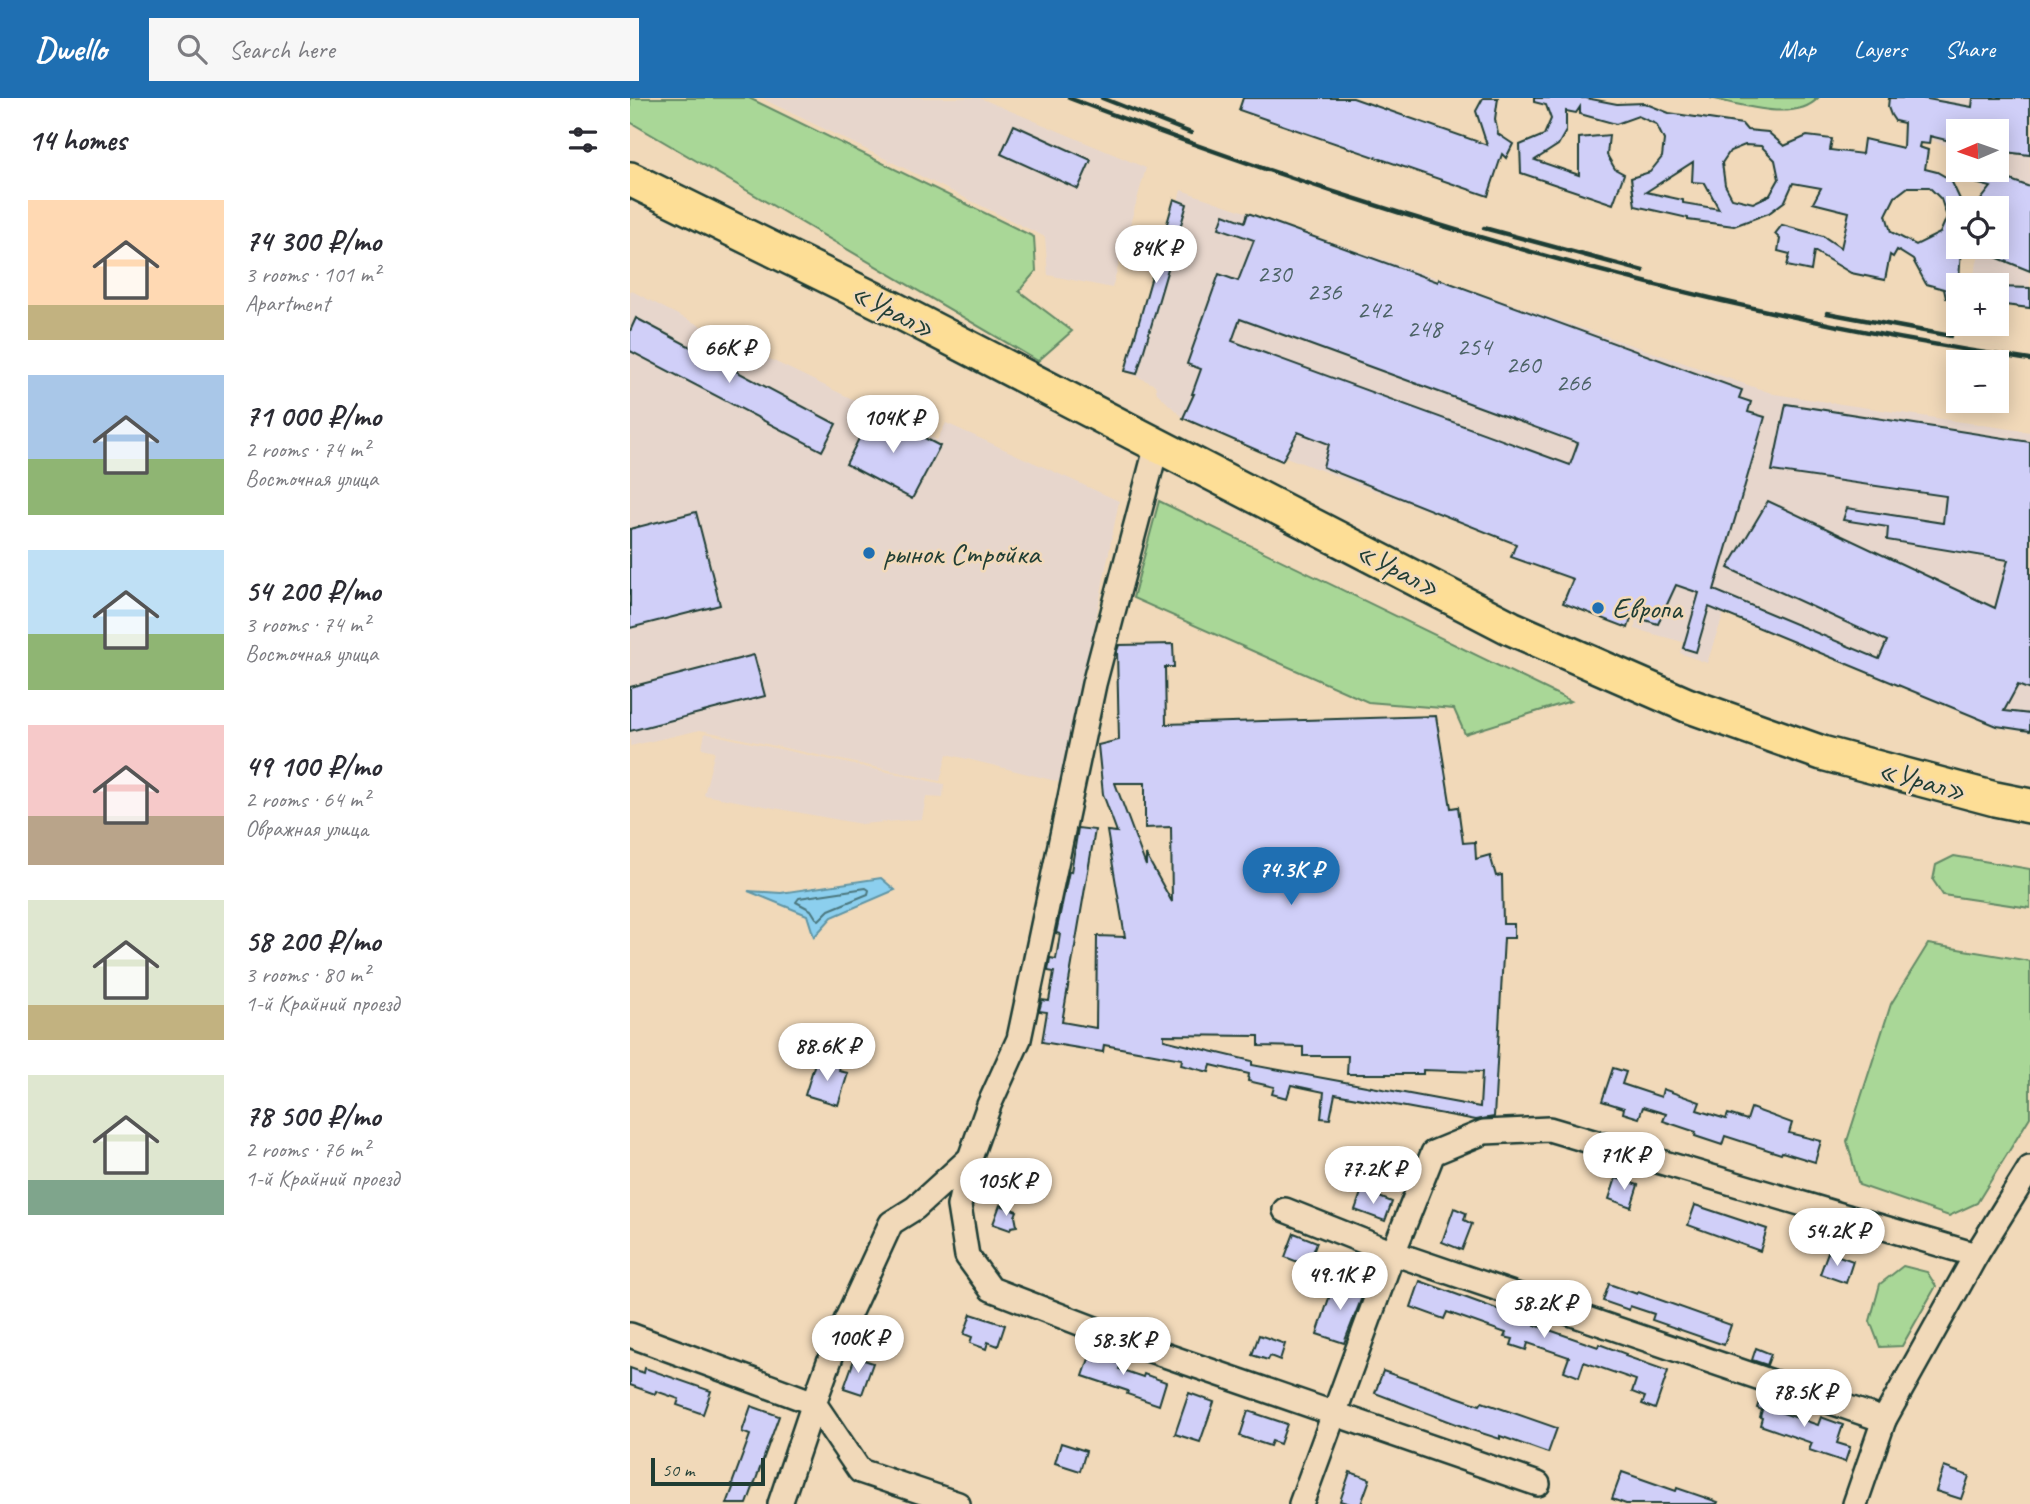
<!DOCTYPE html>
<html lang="en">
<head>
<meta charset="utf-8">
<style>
  :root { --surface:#fff; --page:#f7f7f7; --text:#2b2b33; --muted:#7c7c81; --accent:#1f6fb2 }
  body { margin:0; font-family:Caveat,sans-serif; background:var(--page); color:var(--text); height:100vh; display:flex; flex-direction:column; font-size:26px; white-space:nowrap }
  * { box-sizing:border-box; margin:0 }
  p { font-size:23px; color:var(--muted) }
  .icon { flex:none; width:38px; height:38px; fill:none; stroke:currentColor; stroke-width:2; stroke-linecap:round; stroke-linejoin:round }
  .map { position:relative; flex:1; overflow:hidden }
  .panel { display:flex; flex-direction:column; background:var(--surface); width:630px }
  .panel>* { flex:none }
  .needle { width:46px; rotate:268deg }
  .fabs { position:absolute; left:1316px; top:21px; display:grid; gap:14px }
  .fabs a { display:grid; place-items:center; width:63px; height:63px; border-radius:0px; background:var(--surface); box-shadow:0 4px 18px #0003; font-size:35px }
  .scale { position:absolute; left:21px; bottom:18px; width:114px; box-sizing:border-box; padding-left:7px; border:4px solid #1f3d34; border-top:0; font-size:19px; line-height:24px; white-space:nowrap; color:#1f3d34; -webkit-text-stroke:5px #f1d9b9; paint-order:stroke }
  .price { position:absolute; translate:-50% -60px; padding:0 16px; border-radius:24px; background:#fff; color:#222; font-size:23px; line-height:46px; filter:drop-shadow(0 2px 4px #0008) }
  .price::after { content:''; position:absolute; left:50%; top:42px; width:21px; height:16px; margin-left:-10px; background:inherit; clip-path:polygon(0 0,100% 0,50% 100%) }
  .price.current { background:var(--accent); color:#fff }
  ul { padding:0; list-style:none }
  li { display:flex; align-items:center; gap:21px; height:175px; padding:0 28px }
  li span { display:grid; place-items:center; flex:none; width:196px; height:140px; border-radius:0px; color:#555 }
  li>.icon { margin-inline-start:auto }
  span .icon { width:84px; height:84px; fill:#fffc; stroke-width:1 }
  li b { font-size:30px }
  h2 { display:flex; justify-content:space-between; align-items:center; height:84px; padding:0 28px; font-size:30px }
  header { display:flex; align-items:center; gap:42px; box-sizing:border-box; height:98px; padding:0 35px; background:var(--accent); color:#fff }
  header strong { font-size:33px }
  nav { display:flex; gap:38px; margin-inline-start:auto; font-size:24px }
  .search { width:490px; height:63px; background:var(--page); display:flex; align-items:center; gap:18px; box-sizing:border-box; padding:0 24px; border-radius:0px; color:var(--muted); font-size:26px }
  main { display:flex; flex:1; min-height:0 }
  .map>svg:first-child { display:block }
</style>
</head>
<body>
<header>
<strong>Dwello</strong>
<div class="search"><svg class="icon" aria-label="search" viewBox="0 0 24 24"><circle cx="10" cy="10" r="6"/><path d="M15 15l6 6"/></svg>Search here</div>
<nav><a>Map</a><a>Layers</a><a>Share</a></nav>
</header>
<main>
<section class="panel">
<h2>14 homes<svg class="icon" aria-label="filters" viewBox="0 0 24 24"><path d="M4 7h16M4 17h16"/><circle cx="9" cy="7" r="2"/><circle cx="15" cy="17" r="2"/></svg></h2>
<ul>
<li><span style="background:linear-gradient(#ffd9b3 75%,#c2b280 0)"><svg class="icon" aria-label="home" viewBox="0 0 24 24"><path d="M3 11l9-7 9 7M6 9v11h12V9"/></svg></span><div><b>74 300 ₽/mo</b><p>3 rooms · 101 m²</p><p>Apartment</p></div></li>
<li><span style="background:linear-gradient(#a9c7e8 60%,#8fb573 0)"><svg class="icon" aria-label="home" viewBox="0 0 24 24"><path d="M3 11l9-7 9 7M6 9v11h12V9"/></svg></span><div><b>71 000 ₽/mo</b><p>2 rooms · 74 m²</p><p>Восточная улица</p></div></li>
<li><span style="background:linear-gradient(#bfe0f5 60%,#8fb573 0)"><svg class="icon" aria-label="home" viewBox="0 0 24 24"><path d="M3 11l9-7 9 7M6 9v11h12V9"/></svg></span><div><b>54 200 ₽/mo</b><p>3 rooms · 74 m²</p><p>Восточная улица</p></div></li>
<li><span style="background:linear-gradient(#f6c9c9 65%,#b9a48a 0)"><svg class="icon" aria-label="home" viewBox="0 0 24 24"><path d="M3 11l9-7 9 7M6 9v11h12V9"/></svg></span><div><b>49 100 ₽/mo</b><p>2 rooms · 64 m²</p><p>Овражная улица</p></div></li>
<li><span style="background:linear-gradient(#dfe7d0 75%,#c2b280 0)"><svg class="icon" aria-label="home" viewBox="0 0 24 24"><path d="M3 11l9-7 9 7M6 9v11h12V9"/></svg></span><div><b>58 200 ₽/mo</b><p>3 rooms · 80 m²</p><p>1-й Крайний проезд</p></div></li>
<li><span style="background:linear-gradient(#dfe7d0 75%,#7fa58c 0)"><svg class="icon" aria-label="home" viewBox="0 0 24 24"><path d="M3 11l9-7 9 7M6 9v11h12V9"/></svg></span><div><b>78 500 ₽/mo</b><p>2 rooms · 76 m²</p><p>1-й Крайний проезд</p></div></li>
</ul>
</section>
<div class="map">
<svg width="1400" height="1406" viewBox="0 0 1400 1406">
  <rect width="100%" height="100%" fill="#f1d9b9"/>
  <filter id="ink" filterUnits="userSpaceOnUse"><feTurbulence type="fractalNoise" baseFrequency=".0143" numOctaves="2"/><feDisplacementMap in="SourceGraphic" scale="14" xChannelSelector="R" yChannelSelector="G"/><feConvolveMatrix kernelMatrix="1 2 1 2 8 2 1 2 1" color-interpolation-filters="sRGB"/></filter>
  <g filter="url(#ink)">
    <g fill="#e7d6cc">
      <polygon points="135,0 350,0 516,70 482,190 418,177 415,139 135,2"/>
      <polygon points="1259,0 1400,0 1400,202 1367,195 1367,187 1341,187 1351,149 1367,149 1367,110 1357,110 1347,72 1367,72 1367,33 1328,33 1328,53 1284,34 1258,9"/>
      <polygon points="551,92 1144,296 1400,334 1400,635 1365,629 1094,515 1077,565 1050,555 1053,544 1005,531 1007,504 881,459 886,446 553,320 527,295 525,287 500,275"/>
      <polygon points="0,192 42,214 307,342 316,325 489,403 434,685 317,656 310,683 70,632 0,648"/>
      <polygon points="75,635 314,686 313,700 296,699 292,721 231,726 74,697 85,653 72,650"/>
    </g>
    <g fill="#a9d797" stroke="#648a66" stroke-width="2">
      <polygon points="0,0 119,0 404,139 406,173 389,193 442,233 408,263 0,24"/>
      <path d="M1080,0H1188C1165,25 1109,6 1080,0Z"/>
      <polygon points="529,403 941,603 835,636 824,611 738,604 503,500"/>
      <polygon points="1324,758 1400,771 1400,810 1313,797 1303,782 1306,767"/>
      <polygon points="1298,846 1400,863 1400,1019 1347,1105 1319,1118 1229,1087 1217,1043 1261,906"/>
      <polygon points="1273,1168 1297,1174 1306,1188 1272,1248 1250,1249 1240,1223 1250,1186"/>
    </g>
    <polygon fill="#8ccfee" stroke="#6095a4" stroke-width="2" points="251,780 265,792 202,819 184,839 177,817 118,793 151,795"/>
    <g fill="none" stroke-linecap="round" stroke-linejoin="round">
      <polygon stroke="#4b777e" stroke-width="2" points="236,790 239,792 238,796 199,812 189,822 186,820 181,812 166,804 169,800"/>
    </g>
    <g fill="#d0cff8" stroke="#1f3d34" stroke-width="2" fill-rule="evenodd">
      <polygon points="613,0 723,0 857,47 846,13 853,0 868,0 865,21 868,36 883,46 876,60 872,56 858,98 609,12"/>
      <path d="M904,0H956L987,6L1014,5L1039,15L1112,26L1117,32L1138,34L1154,48L1177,38L1202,41L1200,52L1232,56L1234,41L1273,50L1274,25L1265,23L1261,17L1258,9L1259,0H1292L1342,9L1343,0H1400V57L1367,53V33H1328V45L1300,38L1299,46L1290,45L1289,49L1298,52L1295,71L1307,74L1321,82L1334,110H1328V149H1331L1328,201L1316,200L1314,191L1296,186L1283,162L1267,152L1263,159L1260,157L1255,182L1221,175L1184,153L1181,173L1157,168L1160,156L1148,153L1150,141L1145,136L1152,127L1193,138L1211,150L1219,114L1183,105L1191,90L1163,85L1155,103L1139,115L1104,128L1058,122V120L1005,108L1001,80L1020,74L1032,59L1034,42L1026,26L1008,18L986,26L950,16V9L946,15L936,13V33L928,47L905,62L949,77V40L979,37L977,57L985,71L994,76L983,106L891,75L890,47L914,37L921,21L916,7L904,4ZM1115,47L1131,48L1145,62L1149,81L1140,97L1123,105L1102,100L1095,87L1092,65L1100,53ZM1063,64L1062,84L1075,85L1089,111L1053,105V102L1016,94ZM1278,89H1299L1311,101L1317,119L1310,135L1286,147L1261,134L1256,117L1265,99Z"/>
      <polygon points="384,27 461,62 448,91 371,56"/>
      <polygon points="1337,72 1353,72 1400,89 1400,173 1341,149 1367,149 1367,109 1350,103 1361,89 1333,82"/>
      <polygon points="544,101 557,106 507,276 495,273"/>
      <path d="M618,115L808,184L809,181L1112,292L1109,300L1121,304L1118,314L1135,319L1084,492L1249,561L1257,543L1098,470L1138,403L1365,510L1378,462L1257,442L1258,429L1213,422L1217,410L1313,425L1316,398L1142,373L1156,306L1400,344V592L1388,587L1374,613L1400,616V633L1367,628L1079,509L1066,554L1053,550L1069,495L1046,487L1028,526L1002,518L998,530L933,505L943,481L881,459L886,446L693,369L699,346L668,334L652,363L553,320L564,296H562L571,271L557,266L589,176L608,183L624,142L589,130L594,116L615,124ZM610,221L948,345L940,367L602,243Z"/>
      <polygon points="1367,189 1400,190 1400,210 1367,206"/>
      <polygon points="6,220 206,326 192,353 0,253 0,233"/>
      <polygon points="243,313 310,348 282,401 216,366"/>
      <polygon points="66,414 90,507 0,530 0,431"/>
      <path d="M543,546L544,569H535L536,626L806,618L821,710L828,709L833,745L845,744L846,761L860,757L866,778L872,777L873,826H884V840H874L864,1019L846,1022L705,996L700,1021L691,1020L694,994L661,987L657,1000L642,996L644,989L618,983L619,976L581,967L579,974L551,967L552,961L474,947L473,954L412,944L417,914L409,913L412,902L419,903L424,874L418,873L420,860L426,861L430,836L426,835L439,773L441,774L448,730L465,732L432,924L466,930L467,838L495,839L477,733L487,734L473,696L468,647L489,642L487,553L489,547ZM485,685H515V730L541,729L542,804L516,757V768ZM534,937L629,938V948L673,949V958H718L717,976H793V972L852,974L850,1009L622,967V963L534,942Z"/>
      <polygon points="124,557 135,598 0,633 0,589"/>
      <polygon points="195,963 210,967 209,973 218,975 208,1007 175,997 185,965 194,968"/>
      <polygon points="983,970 996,974 992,986 1031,999 1033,991 1070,1004 1067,1012 1096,1021 1098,1016 1117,1022 1121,1010 1162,1025 1159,1035 1191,1043 1185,1064 1152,1054 1151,1056 1095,1038 1092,1047 1065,1038 1066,1034 1033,1023 1036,1016 1013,1009 1009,1020 993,1015 994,1010 972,1003"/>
      <polygon points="986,1080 1008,1087 1001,1109 979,1101"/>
      <polygon points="732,1092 762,1104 755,1123 725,1112"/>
      <polygon points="370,1107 387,1113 385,1118 387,1128 381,1129 380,1132 363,1126"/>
      <polygon points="1065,1107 1137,1131 1130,1153 1058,1127"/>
      <polygon points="824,1110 836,1115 834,1122 842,1126 832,1152 812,1144"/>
      <polygon points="664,1135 687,1144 678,1168 655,1159"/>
      <polygon points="1198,1154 1223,1163 1216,1185 1190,1176"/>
      <polygon points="705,1182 734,1194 714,1245 687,1236"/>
      <polygon points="790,1183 905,1225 905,1227 968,1249 969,1246 996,1256 995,1258 1038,1273 1025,1311 1012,1306 1015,1299 1002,1294 1006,1282 954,1264 949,1279 934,1273 939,1259 898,1245 896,1252 881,1247 883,1241 874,1239 876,1235 817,1214 814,1221 781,1209"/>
      <polygon points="979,1186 1007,1196 1008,1194 1101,1227 1094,1247 1022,1222 1024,1216 1000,1208 999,1212 973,1203"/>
      <polygon points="341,1216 375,1227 368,1248 358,1244 356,1251 340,1245 342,1239 334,1236"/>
      <polygon points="629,1237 655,1246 650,1262 640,1258 638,1262 622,1257"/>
      <polygon points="463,1249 484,1256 482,1263 491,1266 489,1271 513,1279 514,1276 536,1284 529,1307 497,1296 498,1293 453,1278"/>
      <polygon points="1126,1250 1141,1256 1137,1267 1122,1262"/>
      <polygon points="225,1259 243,1265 232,1296 214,1290"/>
      <polygon points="0,1270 14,1275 15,1270 81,1293 73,1316 47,1307 49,1301 26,1293 25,1296 0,1287"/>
      <polygon points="753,1273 850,1307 852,1304 927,1330 918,1355 870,1338 870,1341 842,1332 745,1295"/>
      <polygon points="559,1295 584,1304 570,1344 545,1336"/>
      <polygon points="1132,1295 1145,1300 1143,1304 1152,1307 1150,1314 1188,1327 1191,1319 1213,1327 1207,1345 1220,1349 1215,1364 1179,1352 1182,1345 1130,1327 1132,1320 1130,1319 1132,1312 1127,1310"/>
      <polygon points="121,1308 149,1318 117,1406 97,1406 104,1387 102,1386 120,1337 112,1334"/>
      <polygon points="618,1313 657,1326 650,1346 642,1343 640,1348 610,1338"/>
      <polygon points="431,1345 456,1353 450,1373 425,1365"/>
      <polygon points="1314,1369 1339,1378 1331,1401 1306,1393"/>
      <polygon points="720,1374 740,1381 731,1406 720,1406 710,1403"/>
      <polygon points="992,1374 1046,1393 1047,1390 1088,1404 1087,1406 996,1406 982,1401"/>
    </g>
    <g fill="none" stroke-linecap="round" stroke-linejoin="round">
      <g stroke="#1f3d34" stroke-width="28">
        <g id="minor">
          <polyline points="527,347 464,586 389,941 359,1007 340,1060 329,1108 337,1158 361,1191 517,1251 908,1386"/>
          <polyline points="655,1112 763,1155 1254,1322"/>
          <polyline points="0,1237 184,1305 230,1373 328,1406"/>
          <polyline points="150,1406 184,1305 207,1242 261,1125 285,1110 340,1060"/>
          <polyline points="671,1406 763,1155 803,1055 854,1034 919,1031 1346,1157"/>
          <polyline points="1225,1406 1254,1322 1346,1157 1400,1070"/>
        </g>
      </g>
      <g stroke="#1f3d34" stroke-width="38">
        <polyline id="highway" points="0,81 262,210 881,530 1057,607 1192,655 1365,701 1400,708"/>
      </g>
      <use href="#minor" stroke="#f1d9b9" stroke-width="23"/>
      <use href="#highway" stroke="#fdde96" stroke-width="33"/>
      <g stroke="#1f3d34" stroke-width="4.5">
        <path d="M439,0C750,119 1071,213 1400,262"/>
        <polyline points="472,0 561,35"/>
        <polyline points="854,130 1013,173"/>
        <polyline points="1197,215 1321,238"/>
      </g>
    </g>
  </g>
  <g fill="#1f6fb2" stroke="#f1d9b9" stroke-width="2.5">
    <circle cx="239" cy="455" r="7"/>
    <circle cx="968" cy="510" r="7"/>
  </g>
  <g text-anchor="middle" stroke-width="5" stroke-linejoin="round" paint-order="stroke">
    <g font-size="26" fill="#4b6265">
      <text x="644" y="184">230</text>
      <text x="694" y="202">236</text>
      <text x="744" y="220">242</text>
      <text x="794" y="239">248</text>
      <text x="844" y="257">254</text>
      <text x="893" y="275">260</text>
      <text x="943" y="293">266</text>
    </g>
    <g font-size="30" fill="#1f3d34" stroke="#f1d9b9">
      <text transform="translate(263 212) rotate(27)" y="10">«Урал»</text>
      <text transform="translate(768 471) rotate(27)" y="10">«Урал»</text>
      <text transform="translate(1292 682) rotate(15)" y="10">«Урал»</text>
    </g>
    <g font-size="30" fill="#1f3d34" stroke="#f1d9b9" text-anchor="start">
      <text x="253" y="465">рынок Стройка</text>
      <text x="982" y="520">Европа</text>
    </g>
  </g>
</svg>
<div class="fabs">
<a><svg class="needle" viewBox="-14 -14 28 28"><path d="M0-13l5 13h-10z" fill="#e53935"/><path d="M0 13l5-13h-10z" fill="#7c7c81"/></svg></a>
<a><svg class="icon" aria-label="locate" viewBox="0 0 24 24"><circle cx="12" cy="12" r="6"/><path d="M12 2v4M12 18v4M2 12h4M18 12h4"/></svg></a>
<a>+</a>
<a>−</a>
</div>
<div class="scale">50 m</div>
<b class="price" style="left:526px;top:187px">84K ₽</b>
<b class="price" style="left:99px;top:287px">66K ₽</b>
<b class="price" style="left:263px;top:357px">104K ₽</b>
<b class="price current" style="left:661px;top:809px">74.3K ₽</b>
<b class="price" style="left:197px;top:985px">88.6K ₽</b>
<b class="price" style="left:994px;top:1094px">71K ₽</b>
<b class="price" style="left:743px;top:1108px">77.2K ₽</b>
<b class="price" style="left:376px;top:1120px">105K ₽</b>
<b class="price" style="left:1207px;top:1170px">54.2K ₽</b>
<b class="price" style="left:710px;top:1214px">49.1K ₽</b>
<b class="price" style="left:914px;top:1242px">58.2K ₽</b>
<b class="price" style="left:228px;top:1277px">100K ₽</b>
<b class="price" style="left:493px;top:1279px">58.3K ₽</b>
<b class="price" style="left:1174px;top:1331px">78.5K ₽</b>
</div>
</main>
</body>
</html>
